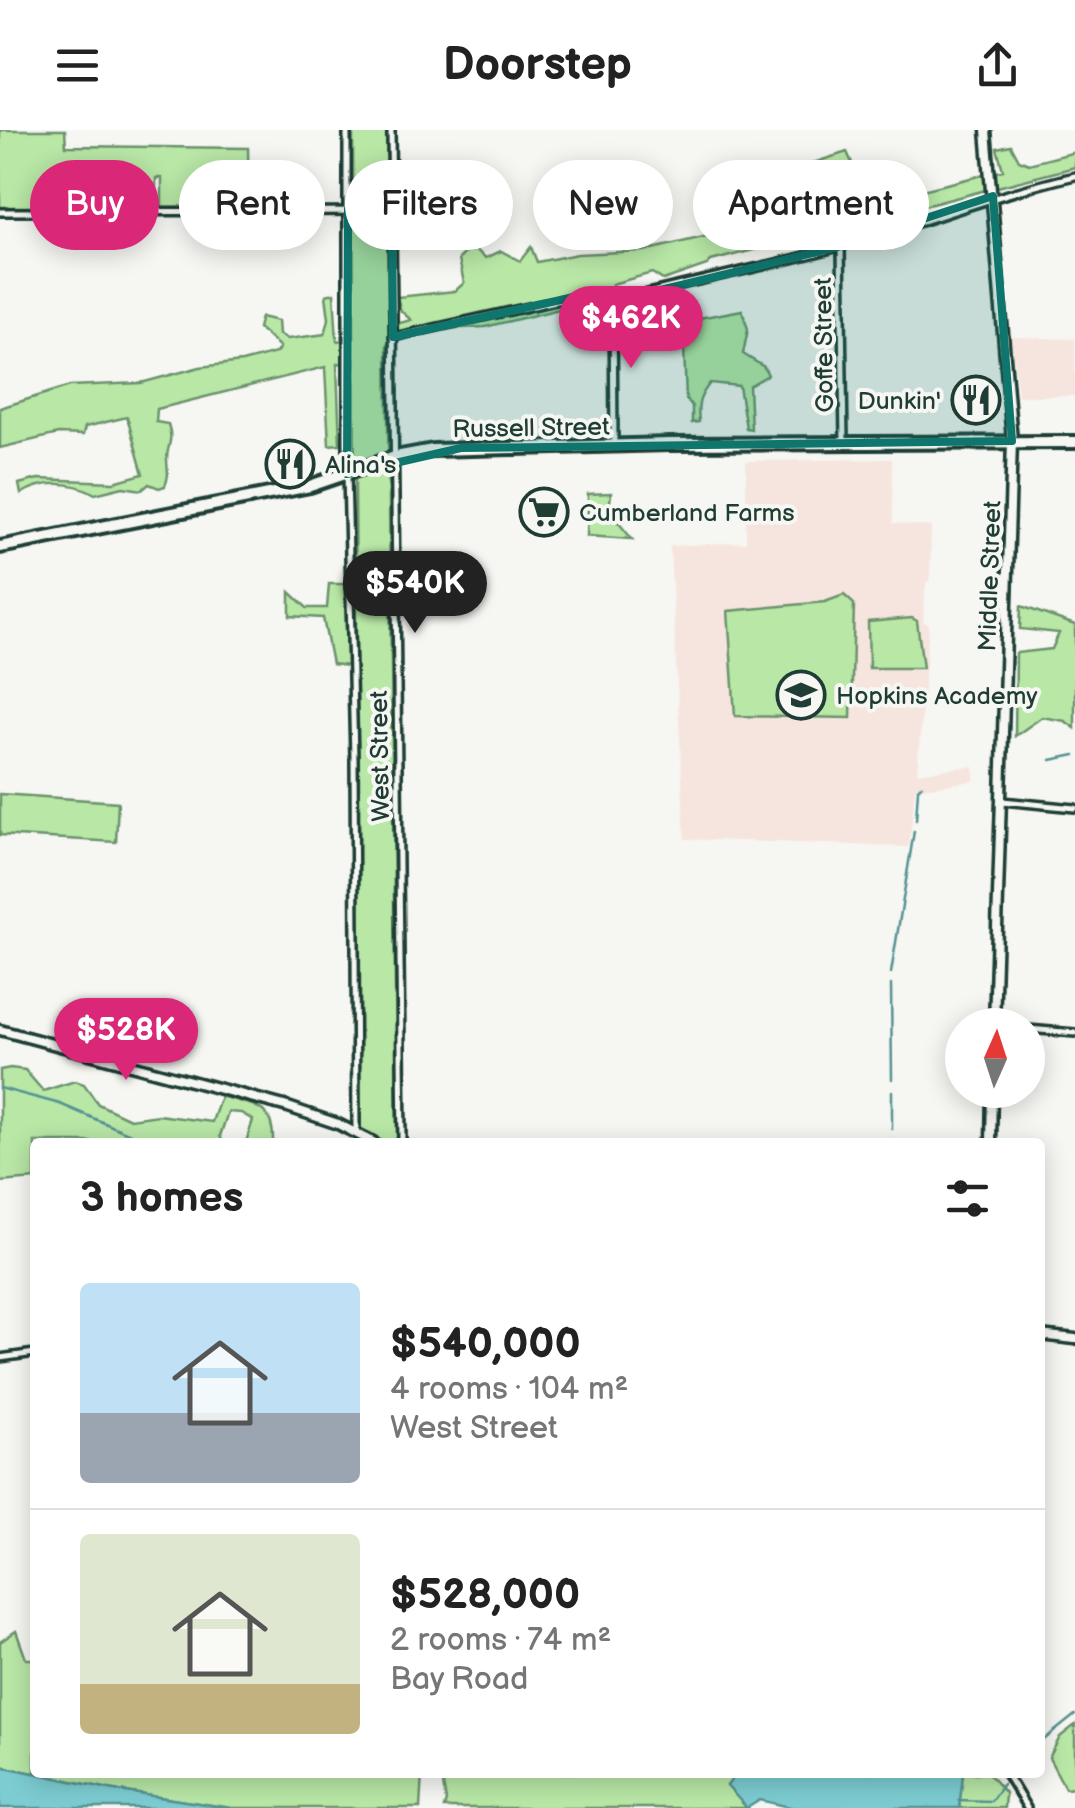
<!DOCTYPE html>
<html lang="en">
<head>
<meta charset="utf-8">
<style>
  :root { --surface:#fff; --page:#f2f2f2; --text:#222; --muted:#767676; --line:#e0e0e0; --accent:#db2777 }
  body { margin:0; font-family:"Balsamiq Sans",sans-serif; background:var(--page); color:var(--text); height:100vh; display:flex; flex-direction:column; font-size:38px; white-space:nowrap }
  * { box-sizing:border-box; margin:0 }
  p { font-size:32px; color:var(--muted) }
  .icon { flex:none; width:55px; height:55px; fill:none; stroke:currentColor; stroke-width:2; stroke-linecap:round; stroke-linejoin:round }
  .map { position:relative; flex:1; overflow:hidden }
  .panel { position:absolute; left:30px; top:1008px; width:1015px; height:640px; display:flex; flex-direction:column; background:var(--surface); border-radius:10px; box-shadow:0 5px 25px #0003 }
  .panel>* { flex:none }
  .hud { position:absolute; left:30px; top:30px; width:1015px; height:90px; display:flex; gap:20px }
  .needle { width:65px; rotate:3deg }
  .tools { position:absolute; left:945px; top:878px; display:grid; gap:20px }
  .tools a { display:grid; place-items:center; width:100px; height:100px; border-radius:50%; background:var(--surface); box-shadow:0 5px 25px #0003; font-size:50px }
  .price { position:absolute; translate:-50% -85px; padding:0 22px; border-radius:35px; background:var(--accent); color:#fff; font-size:32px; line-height:65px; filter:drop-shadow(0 2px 5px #0008) }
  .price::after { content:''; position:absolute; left:50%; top:60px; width:30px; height:22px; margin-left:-15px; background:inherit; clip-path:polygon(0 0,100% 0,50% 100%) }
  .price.current { background:#222; color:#fff }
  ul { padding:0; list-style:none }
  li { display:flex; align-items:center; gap:30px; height:250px; padding:0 50px }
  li+li { border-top:2px solid var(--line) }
  li span { display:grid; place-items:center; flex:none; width:280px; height:200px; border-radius:10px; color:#555 }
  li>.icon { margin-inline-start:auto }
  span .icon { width:120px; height:120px; fill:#fffc; stroke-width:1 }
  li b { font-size:42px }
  h2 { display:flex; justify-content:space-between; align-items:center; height:120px; padding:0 50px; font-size:42px }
  .chip { padding:0 35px; border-radius:45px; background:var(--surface); box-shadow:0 5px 25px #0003; font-size:35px; line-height:90px }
  .chip.current { background:var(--accent); color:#fff }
  header { display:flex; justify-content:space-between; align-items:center; height:130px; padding:0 50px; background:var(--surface); font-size:45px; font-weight:600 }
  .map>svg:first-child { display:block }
</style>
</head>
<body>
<header><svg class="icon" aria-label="menu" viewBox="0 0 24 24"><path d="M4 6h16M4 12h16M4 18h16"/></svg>Doorstep<svg class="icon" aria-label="share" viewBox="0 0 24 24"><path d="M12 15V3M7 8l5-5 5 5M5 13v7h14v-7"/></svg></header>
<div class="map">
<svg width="1075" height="1678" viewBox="0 0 1075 1678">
  <rect width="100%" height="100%" fill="#f6f6f2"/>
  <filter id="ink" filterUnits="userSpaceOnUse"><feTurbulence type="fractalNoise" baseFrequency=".01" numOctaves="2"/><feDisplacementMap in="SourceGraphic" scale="20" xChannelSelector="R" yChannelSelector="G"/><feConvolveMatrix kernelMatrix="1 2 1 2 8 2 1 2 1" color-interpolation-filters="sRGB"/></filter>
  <g filter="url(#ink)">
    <g fill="#f6e5de">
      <polygon points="1011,207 1075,209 1075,266 1018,266"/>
      <polygon points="892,329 893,393 931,397 930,451 926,452 923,492 929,494 917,643 974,636 974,651 915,659 909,717 685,709 670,416 746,412 746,331"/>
    </g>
    <g fill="#b8e7a6" stroke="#6c926d" stroke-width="2.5">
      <polygon points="0,0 65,0 66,16 248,18 249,77 217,76 216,48 210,49 211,77 162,77 162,48 156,48 156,77 89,78 87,49 82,50 84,77 0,77"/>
      <path d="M353,0H386L389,196L411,190L401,181L397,167L455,161L464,153L459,129L468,120L477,121L486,128L501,121L520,131L531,117L537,132L577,124L644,121L767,92L764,49L847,22L870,73L1003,40L997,18L1011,15L1019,30L1029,34L1075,22V37L711,131L707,135L663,150L652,143L612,154L613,166L485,197L442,199L387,214L397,1012H385L360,999L354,230L337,234L340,314L329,315L325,237L157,279L156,292L168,294C174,312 167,314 167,329C167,341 170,344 165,356L159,358L149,354L142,360L123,357L95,364C73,351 43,350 21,364L19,354L38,349L114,352L143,344L127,287L85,297L83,305L58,304L0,318V278L70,256L141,253L200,237L242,232L276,223L280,217L258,198L261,187L278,191L279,204L288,209L325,204L329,189L326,165L334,163L337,211L354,208Z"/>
      <path d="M742,180L748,199L743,224L764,237L768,245L749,256L751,299L746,298L739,256L710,253C699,267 697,274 699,292L692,293V276L686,269L683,191Z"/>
      <polygon points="611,363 609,381 632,409 587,406 588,364"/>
      <polygon points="329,454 344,454 348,536 332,534 323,488 290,486 290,462 307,478 327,478"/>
      <polygon points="844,465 854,474 851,588 735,586 728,481 825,472"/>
      <polygon points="1021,476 1075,495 1075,598 1065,591 1042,587 1015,606 1016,523 1052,519 1059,503 1020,499"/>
      <polygon points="912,488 917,491 923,538 869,538 868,492"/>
      <polygon points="0,664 118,672 116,712 0,705"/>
      <path d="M10,938L25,940L43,961L75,951L84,954L98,974L130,989L158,985L212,992L221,966C253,976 274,974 273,1012H246L253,990L241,983L228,982L220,1006L223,1012H35V1049L0,1052V940Z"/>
      <polygon points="16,1501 26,1529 35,1529 35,1642 422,1643 420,1678 231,1678 119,1661 0,1636 0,1512"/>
      <polygon points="1075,1595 1075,1657 1065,1658 1049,1628 1060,1607"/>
      <polygon points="441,1643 737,1643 727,1656 747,1678 444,1678 446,1671"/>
      <polygon points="962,1643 988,1643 1005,1663 1004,1678 959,1678"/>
    </g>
    <g fill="#7bccd1" stroke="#569392" stroke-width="2.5">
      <polygon points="0,1636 119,1661 231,1678 0,1678"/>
      <polygon points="737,1642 962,1642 963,1645 959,1678 794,1678 760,1670 747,1678 727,1656"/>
    </g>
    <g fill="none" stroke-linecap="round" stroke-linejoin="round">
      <g stroke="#569392" stroke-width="2.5">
        <polyline points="1051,630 1075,625"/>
        <polyline points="916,690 918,659 922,655"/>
        <polyline points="891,843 914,701"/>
        <polyline points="891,855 892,949"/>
        <polyline points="0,958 60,974 149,1012"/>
        <polyline points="892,999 892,961"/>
        <polyline points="891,1012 892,1010"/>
        <polyline points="1040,1613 1075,1585"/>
        <polyline points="1015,1643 1015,1642"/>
        <polyline points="958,1670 991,1671 1003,1654"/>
      </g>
      <g stroke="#1f3d34" stroke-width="12">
        <g id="street">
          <polyline points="347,0 347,344 354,628 356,1002"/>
          <polyline points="391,0 402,1012"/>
          <polyline points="0,82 392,81"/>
          <polyline points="841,117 844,311"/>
          <polyline points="613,167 614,314"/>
          <path d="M393,207L574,167H623L644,164C711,147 780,134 846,115C924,93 997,64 1075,46"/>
          <polyline points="1002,671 1075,678"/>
          <polyline points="1028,899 1075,903"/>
          <polyline points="0,1228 35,1223"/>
          <polyline points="1005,1642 1027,1678"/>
        </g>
      </g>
      <g stroke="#1f3d34" stroke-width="15">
        <g id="secondary">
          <polyline points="986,0 1012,311 994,895"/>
          <polyline points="0,900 288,977 338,994 373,1012"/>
          <polyline points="991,1012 992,960"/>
          <polyline points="1040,1205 1075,1209"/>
        </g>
      </g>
      <g stroke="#1f3d34" stroke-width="18">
        <polyline id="highway" points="0,417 310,356 395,327 433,320 670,314 1075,312"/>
      </g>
      <use href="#street" stroke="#f6f6f2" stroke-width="5"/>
      <use href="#secondary" stroke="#f6f6f2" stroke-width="8"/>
      <use href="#highway" stroke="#f6f6f2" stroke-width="10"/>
    </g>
  </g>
  <path fill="#0f766e" fill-opacity="0.2" stroke="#0f766e" stroke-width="8" stroke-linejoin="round" d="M993,66L1012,311L461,318L347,344L348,79L392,81L393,207L574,167L644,164L841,116Z"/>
  <defs>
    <g id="restaurant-ring" transform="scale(2.5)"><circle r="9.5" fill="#f6f6f2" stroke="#1f3d34" stroke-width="1.5"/><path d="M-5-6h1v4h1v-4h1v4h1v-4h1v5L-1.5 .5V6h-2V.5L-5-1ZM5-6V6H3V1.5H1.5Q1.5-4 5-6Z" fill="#1f3d34"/></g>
    <g id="supermarket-ring" transform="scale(2.5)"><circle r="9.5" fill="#f6f6f2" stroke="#1f3d34" stroke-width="1.5"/><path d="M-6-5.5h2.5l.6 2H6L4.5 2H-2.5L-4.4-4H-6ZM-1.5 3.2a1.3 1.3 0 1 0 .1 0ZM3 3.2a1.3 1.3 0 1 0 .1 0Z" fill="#1f3d34"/></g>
    <g id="school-ring" transform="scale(2.5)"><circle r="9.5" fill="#f6f6f2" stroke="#1f3d34" stroke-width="1.5"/><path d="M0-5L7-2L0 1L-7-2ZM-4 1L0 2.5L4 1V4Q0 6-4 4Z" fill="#1f3d34"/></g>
  </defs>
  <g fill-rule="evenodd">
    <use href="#restaurant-ring" x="976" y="270"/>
    <use href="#restaurant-ring" x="290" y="334"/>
    <use href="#supermarket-ring" x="544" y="382"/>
    <use href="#school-ring" x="801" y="565"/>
  </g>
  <g text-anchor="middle" stroke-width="8" stroke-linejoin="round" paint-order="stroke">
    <g font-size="25" fill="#1f3d34" stroke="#f6f6f2">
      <text transform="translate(823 215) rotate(-91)" y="9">Goffe Street</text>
      <text transform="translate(531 297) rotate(-1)" y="9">Russell Street</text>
      <text transform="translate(989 446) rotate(-88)" y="9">Middle Street</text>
      <text transform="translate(379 626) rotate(-91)" y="9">West Street</text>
    </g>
    <g font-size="25" fill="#1f3d34" stroke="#f6f6f2" text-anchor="start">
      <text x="941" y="279" text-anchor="end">Dunkin'</text>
      <text x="325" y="343">Alina's</text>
      <text x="579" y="391">Cumberland Farms</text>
      <text x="836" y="574">Hopkins Academy</text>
    </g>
  </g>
</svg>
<div class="tools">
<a><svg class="needle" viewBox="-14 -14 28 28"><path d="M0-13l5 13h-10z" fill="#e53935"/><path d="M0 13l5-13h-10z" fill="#767676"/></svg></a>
</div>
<b class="price" style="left:631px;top:241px">$462K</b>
<b class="price current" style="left:415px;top:506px">$540K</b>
<b class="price" style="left:126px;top:953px">$528K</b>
<div class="hud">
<a class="chip current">Buy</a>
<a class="chip">Rent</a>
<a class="chip">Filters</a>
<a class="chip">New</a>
<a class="chip">Apartment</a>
</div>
<section class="panel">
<h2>3 homes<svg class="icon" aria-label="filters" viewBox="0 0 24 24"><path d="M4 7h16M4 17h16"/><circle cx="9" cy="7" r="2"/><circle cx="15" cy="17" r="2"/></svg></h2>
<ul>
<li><span style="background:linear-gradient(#bfe0f5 65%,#9aa5b1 0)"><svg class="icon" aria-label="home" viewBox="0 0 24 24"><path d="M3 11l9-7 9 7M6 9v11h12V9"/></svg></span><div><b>$540,000</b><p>4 rooms · 104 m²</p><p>West Street</p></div></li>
<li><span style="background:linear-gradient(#dfe7d0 75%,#c2b280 0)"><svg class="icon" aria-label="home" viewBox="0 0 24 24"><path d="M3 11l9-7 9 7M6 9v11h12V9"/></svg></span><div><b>$528,000</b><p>2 rooms · 74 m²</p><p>Bay Road</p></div></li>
</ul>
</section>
</div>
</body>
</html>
